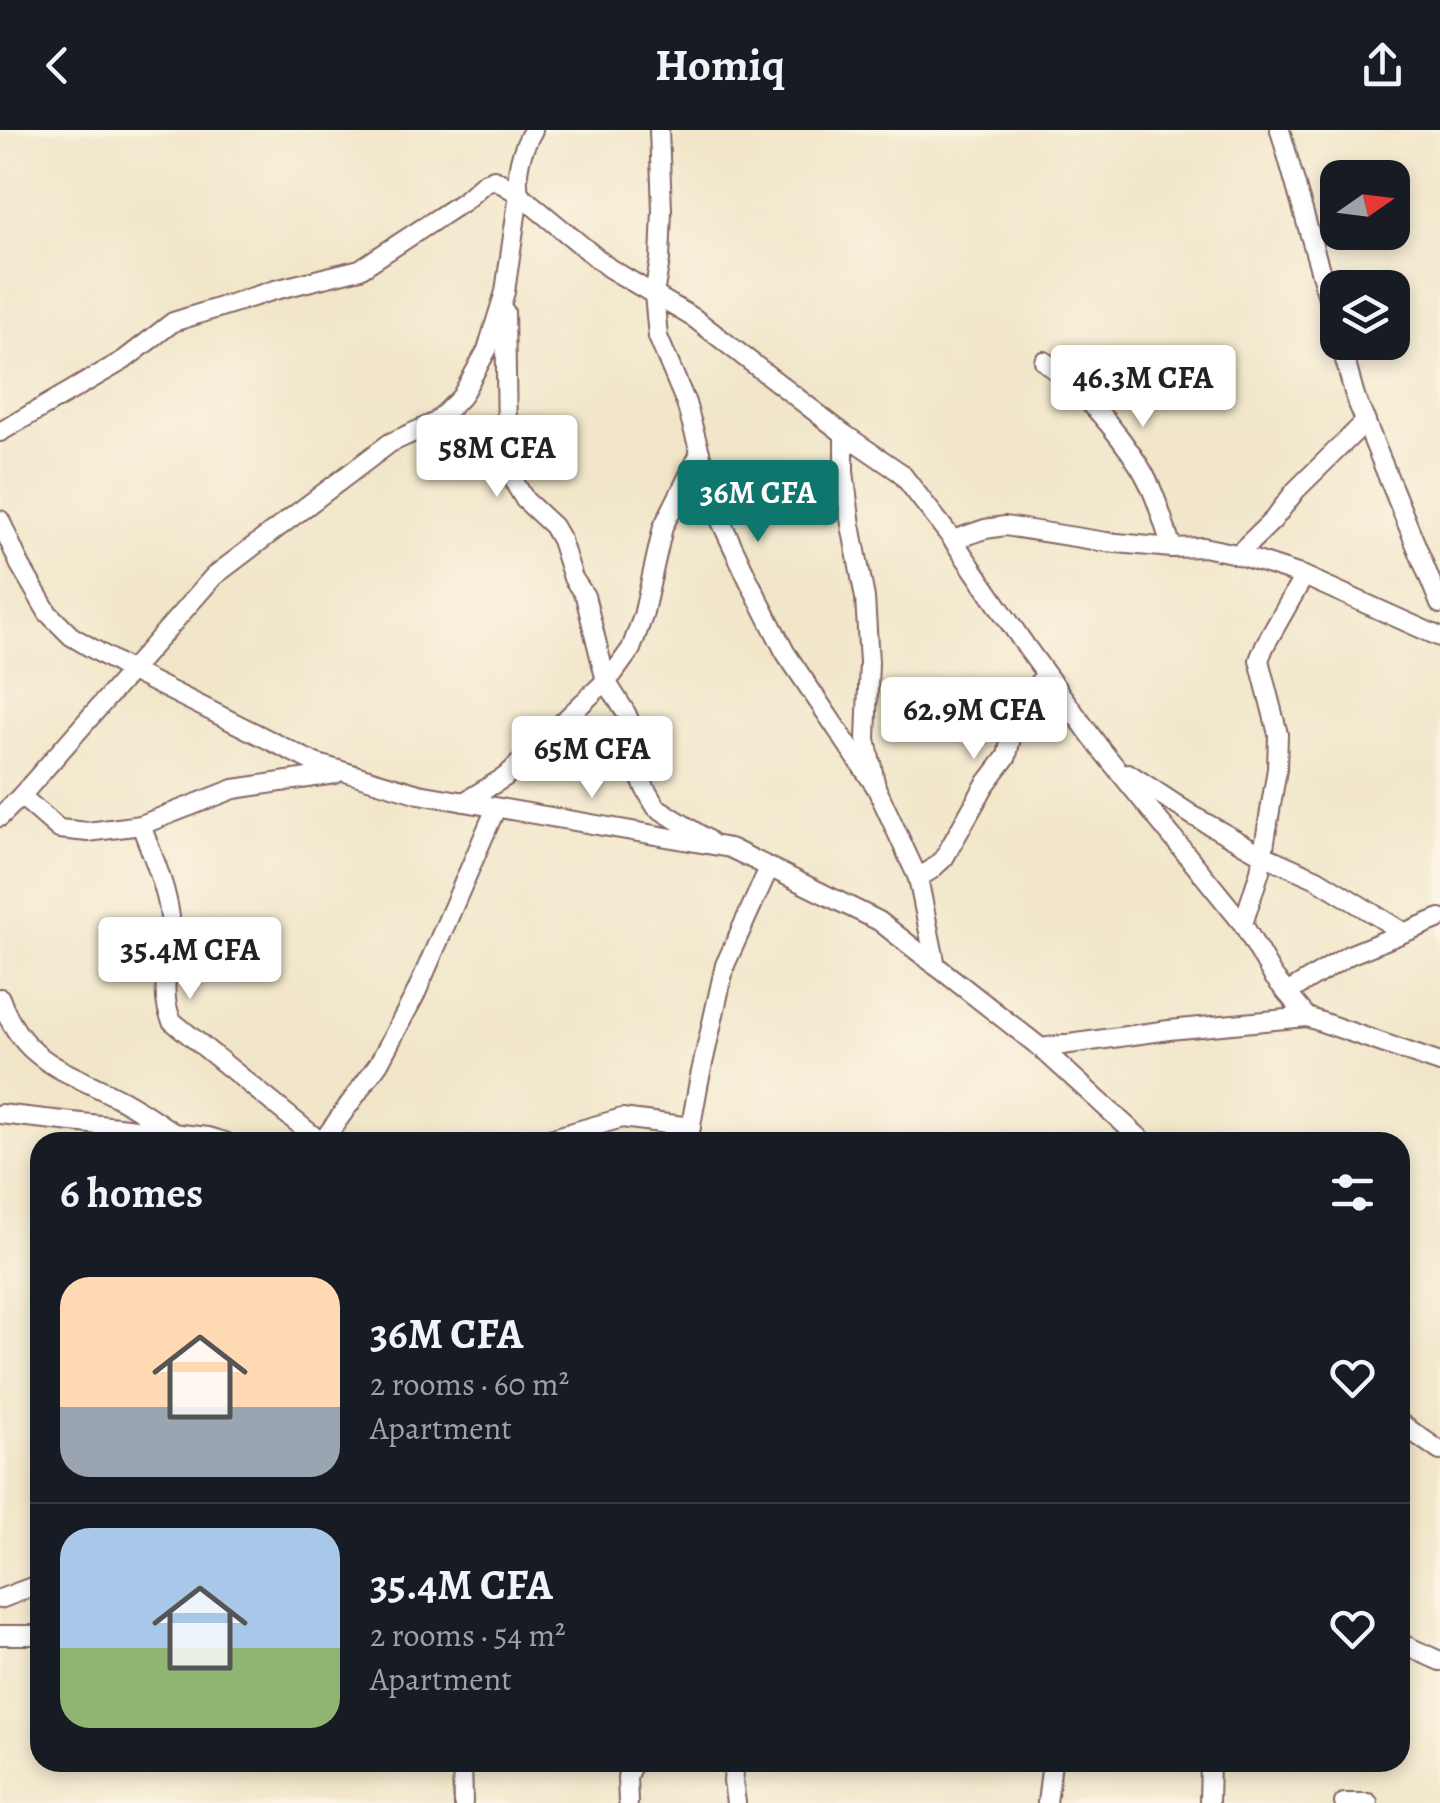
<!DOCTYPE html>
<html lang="en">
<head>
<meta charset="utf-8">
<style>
  :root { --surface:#171b24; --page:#20242c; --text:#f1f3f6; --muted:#9ea1a6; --line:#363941; --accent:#0f766e }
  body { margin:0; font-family:Alegreya,serif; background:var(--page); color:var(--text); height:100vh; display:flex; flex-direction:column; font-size:38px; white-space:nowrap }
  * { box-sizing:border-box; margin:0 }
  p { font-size:32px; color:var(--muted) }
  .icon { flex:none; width:55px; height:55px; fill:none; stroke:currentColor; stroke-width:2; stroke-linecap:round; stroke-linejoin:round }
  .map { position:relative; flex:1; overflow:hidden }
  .sheet { position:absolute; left:30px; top:1002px; width:1380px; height:640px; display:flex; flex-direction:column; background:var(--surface); border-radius:30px; box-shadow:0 5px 15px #0003 }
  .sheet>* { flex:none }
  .needle { width:65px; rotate:76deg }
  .tools { position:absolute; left:1320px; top:30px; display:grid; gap:20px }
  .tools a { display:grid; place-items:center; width:90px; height:90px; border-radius:20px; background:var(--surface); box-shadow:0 5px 15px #0003; font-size:50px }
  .price { position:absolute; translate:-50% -85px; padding:0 22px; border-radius:10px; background:#fff; color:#222; font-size:32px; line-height:65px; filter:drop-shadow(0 2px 5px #0008) }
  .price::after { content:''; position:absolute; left:50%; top:60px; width:30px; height:22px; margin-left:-15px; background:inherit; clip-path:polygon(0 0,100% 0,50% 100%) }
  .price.active { background:var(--accent); color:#fff }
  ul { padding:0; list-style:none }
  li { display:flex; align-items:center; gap:30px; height:250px; padding:0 30px }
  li+li { border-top:2px solid var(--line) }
  li span { display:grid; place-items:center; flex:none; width:280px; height:200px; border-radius:30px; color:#555 }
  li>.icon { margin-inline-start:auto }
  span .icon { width:120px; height:120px; fill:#fffc; stroke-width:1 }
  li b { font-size:42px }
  h2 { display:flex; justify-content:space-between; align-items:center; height:120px; padding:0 30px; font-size:42px }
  header { display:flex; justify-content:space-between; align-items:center; height:130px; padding:0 30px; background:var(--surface); font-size:45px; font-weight:700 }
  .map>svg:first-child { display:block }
</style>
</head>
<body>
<header><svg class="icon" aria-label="back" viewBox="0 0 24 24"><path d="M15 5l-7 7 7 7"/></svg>Homiq<svg class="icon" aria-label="share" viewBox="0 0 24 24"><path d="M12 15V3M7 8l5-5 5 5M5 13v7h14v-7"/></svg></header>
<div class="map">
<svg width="1440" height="1673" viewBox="0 0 1440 1673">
  <rect width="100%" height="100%" fill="#fcf5e5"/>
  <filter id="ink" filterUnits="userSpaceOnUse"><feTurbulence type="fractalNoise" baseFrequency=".01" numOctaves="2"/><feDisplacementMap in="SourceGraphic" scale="20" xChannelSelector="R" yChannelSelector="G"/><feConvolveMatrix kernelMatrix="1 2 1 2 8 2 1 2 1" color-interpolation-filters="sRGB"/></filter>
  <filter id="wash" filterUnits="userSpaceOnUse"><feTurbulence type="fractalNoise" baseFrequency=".0048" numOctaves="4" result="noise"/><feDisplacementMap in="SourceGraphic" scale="40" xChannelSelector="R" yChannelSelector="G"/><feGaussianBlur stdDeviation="2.25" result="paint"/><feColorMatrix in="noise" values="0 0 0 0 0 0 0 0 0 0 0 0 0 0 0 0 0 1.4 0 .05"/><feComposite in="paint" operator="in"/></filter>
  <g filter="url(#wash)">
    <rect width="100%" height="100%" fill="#f1e6c9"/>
  </g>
  <g filter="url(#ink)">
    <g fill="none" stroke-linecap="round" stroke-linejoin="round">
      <g stroke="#846562" stroke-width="22">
        <g id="minor">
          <polyline points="659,0 662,80 660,130 654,164 658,207 686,273 717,383 749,451 785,522 876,657"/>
          <polyline points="1280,0 1338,203"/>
          <polyline points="505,182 507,301 512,341 516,355 525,370 553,396 561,410 573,448 585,466 606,551 626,583 636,606 639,645 646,660 656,677 708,710"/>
          <polyline points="1340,212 1355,266 1440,474"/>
          <path d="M1044,231C1082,261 1114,296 1140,337C1155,361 1163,391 1172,418"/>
          <polyline points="0,302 124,230 173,192 275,160 360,139 464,71 484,53 494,49 519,64 609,138 694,188 844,304 901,343 953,410 1027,518 1100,618 1243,794 1273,846 1307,887"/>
          <polyline points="844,304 844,342 851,395 865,468 869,532 866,609 876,657 918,748 936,836"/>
          <polyline points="0,390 20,435 48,483 71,506 129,540 315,633 419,664 730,718 879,791 1041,918 1144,1012"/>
          <polyline points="953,410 985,399 1005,396 1106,412 1172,418 1203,417 1232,423 1304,446 1440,507"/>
          <polyline points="1237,425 1273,390 1296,360 1366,291"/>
          <polyline points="1128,643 1195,687 1263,725 1317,749 1403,802"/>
          <polyline points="21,666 59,699 88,702 141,695 234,659 335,644"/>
          <polyline points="464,672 505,647 613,544 631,519 643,486 663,397 700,323"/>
          <path d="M0,687L21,666L214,446L390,313L436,292L461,267L487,220L505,162L519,64C515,40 521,21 533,0"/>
          <path d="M141,695C152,725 166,755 170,787C173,821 157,861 172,891L321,1012"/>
          <polyline points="918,748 931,740 944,728 985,655 1007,626 1015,588 1026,566 1046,545"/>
          <polyline points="1243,794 1260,741 1277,639 1278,604 1259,530 1265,515 1304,446"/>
          <polyline points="1287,863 1349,825 1440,788"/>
          <path d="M0,868C24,935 65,939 122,970C140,980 158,992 175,1004"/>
          <polyline points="1041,918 1169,900 1307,887 1440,933"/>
          <polyline points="0,984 208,1007 225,1012"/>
          <polyline points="322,1012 379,933 416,863 496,678"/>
          <polyline points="539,1012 622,988 691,997"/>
          <polyline points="688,1012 699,951 725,835 769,738"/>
          <polyline points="1400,1293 1440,1321"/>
          <polyline points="0,1469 40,1454"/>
          <polyline points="0,1505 40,1505"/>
          <polyline points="1400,1513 1440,1531"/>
          <polyline points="462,1632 463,1673"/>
          <polyline points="735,1632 733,1651 736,1673"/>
          <polyline points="628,1673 627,1647 633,1632"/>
          <polyline points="1047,1673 1052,1632"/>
          <polyline points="1209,1673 1210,1632"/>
          <polyline points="1344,1673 1368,1673"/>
        </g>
      </g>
      <use href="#minor" stroke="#fff" stroke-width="18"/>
    </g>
  </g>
</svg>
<div class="tools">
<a><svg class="needle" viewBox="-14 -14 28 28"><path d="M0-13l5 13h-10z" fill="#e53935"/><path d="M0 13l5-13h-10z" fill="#9ea1a6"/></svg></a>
<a><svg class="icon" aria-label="layers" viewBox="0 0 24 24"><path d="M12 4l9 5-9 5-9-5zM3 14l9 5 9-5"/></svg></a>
</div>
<b class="price" style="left:1143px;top:300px">46.3M CFA</b>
<b class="price" style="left:497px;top:370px">58M CFA</b>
<b class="price active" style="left:758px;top:415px">36M CFA</b>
<b class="price" style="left:974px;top:632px">62.9M CFA</b>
<b class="price" style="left:592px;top:671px">65M CFA</b>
<b class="price" style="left:190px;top:872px">35.4M CFA</b>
<section class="sheet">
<h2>6 homes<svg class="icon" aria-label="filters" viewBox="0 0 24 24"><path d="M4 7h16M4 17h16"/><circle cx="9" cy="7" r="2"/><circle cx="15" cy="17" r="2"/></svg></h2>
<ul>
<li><span style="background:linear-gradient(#ffd9b3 65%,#9aa5b1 0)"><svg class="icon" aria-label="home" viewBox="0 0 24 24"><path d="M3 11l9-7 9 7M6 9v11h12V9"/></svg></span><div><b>36M CFA</b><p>2 rooms · 60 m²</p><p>Apartment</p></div><svg class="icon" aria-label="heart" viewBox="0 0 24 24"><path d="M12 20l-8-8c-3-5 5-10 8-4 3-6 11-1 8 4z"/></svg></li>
<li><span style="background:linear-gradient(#a9c7e8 60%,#8fb573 0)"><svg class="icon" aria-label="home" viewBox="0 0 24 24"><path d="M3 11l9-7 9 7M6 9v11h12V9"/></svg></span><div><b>35.4M CFA</b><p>2 rooms · 54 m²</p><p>Apartment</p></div><svg class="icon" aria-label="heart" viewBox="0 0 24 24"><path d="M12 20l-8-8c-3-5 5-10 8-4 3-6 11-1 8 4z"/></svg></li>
</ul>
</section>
</div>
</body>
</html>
